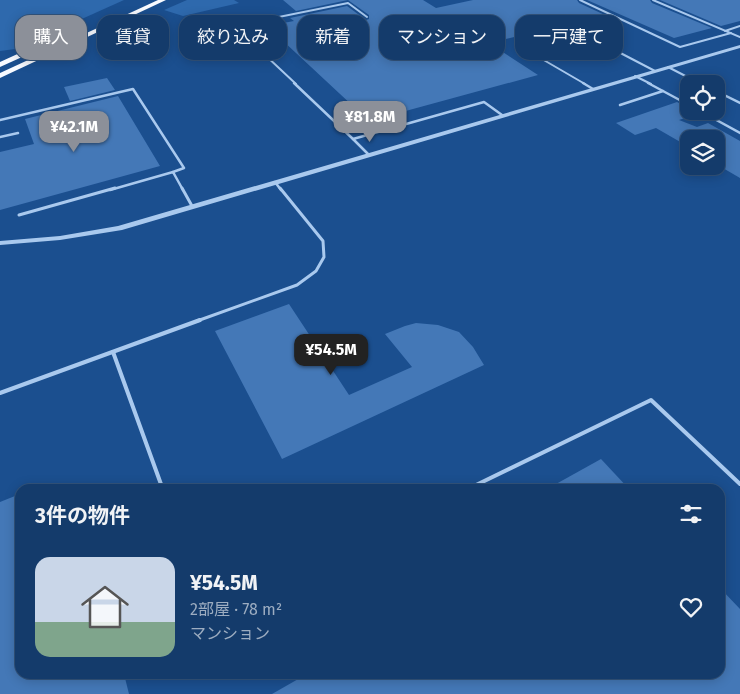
<!DOCTYPE html>
<html lang="ja">
<head>
<meta charset="utf-8">
<style>
  :root { --surface:#143b6b; --page:#1d4271; --text:#f1f3f6; --muted:#9dadc1; --line:#33557e; --accent:#8c9099 }
  body { margin:0; font-family:"Fira Sans","Noto Sans JP",sans-serif; background:var(--page); color:var(--text); height:100vh; display:flex; flex-direction:column; font-size:19px; white-space:nowrap }
  * { box-sizing:border-box; margin:0 }
  p { font-size:16px; color:var(--muted) }
  .icon { flex:none; width:28px; height:28px; fill:none; stroke:currentColor; stroke-width:2; stroke-linecap:round; stroke-linejoin:round }
  .map { position:relative; flex:1; overflow:hidden }
  .sheet { position:absolute; left:15px; top:484px; width:710px; height:195px; display:flex; flex-direction:column; background:var(--surface); border-radius:15px; box-shadow:0 2px 12px #0003,0 0 0 1px var(--line) }
  .sheet>* { flex:none }
  .top-card { position:absolute; left:15px; top:15px; width:710px; height:45px; display:flex; gap:10px }
  .controls { position:absolute; left:680px; top:75px; display:grid; gap:10px }
  .controls a { display:grid; place-items:center; width:45px; height:45px; border-radius:10px; background:var(--surface); box-shadow:0 2px 12px #0003,0 0 0 1px var(--line); font-size:25px }
  .price { position:absolute; translate:-50% -42px; padding:0 11px; border-radius:10px; background:var(--accent); color:#fff; font-size:16px; line-height:32px; filter:drop-shadow(0 1px 2px #0008) }
  .price::after { content:''; position:absolute; left:50%; top:30px; width:15px; height:11px; margin-left:-8px; background:inherit; clip-path:polygon(0 0,100% 0,50% 100%) }
  .price.on { background:#222; color:#fff }
  ul { padding:0; list-style:none }
  li { display:flex; align-items:center; gap:15px; height:125px; padding:0 20px }
  li span { display:grid; place-items:center; flex:none; width:140px; height:100px; border-radius:15px; color:#555 }
  li>.icon { margin-inline-start:auto }
  span .icon { width:60px; height:60px; fill:#fffc; stroke-width:1 }
  li b { font-size:21px }
  h2 { display:flex; justify-content:space-between; align-items:center; height:60px; padding:0 20px; font-size:21px }
  .pill { padding:0 18px; border-radius:15px; background:var(--surface); box-shadow:0 2px 12px #0003,0 0 0 1px var(--line); font-size:18px; line-height:45px }
  .pill.on { background:var(--accent); color:#fff }
  .map>svg:first-child { display:block }
</style>
</head>
<body>
<div class="map">
<svg width="740" height="694" viewBox="0 0 740 694">
  <rect width="100%" height="100%" fill="#1b4f8f"/>
  <g fill="#2e69ad">
    <polygon points="0,0 124,0 15,49 0,51"/>
    <polygon points="187,0 234,0 239,3 183,16 164,10"/>
  </g>
  <g fill="#4478b7">
    <polygon points="283,0 423,0 436,8 473,0 577,0 579,3 605,15 489,43 538,75 369,121 267,26 294,21 290,18 347,6 366,20 369,19 369,15 348,0 296,11"/>
    <polygon points="587,0 650,0 652,3 712,28 674,38"/>
    <polygon points="660,0 740,0 740,21 721,26"/>
    <polygon points="107,78 115,90 70,101 64,87"/>
    <polygon points="118,96 160,166 0,210 0,152 34,144 25,119"/>
    <polygon points="677,102 688,108 691,116 679,120 697,127 708,123 740,141 740,178 716,164 716,139 689,139 689,147 656,128 635,135 616,123"/>
    <polygon points="289,304 349,395 412,367 385,334 405,326 416,323 438,325 459,332 473,347 484,365 282,459 215,331"/>
    <polygon points="601,459 629,489 547,489"/>
    <polygon points="20,494 20,674 124,674 129,694 0,694 0,502"/>
    <polygon points="720,588 740,609 740,694 272,694 307,674 720,674"/>
  </g>
  <g fill="none" stroke-linecap="round" stroke-linejoin="round">
    <g stroke="#a9c9ee" stroke-width="2">
      <polyline points="580,0 680,47 731,33"/>
      <polyline points="653,0 740,37"/>
      <polyline points="725,31 740,26"/>
      <polyline points="668,67 701,84"/>
      <polyline points="635,76 651,84"/>
      <polyline points="296,84 234,26 348,3 367,17"/>
      <polyline points="585,84 523,48 582,33 655,71"/>
    </g>
    <g stroke="#a9c9ee" stroke-width="2.5">
      <polyline points="294,83 353,139"/>
      <polyline points="583,83 593,89"/>
      <polyline points="648,83 689,105"/>
      <polyline points="716,91 740,103"/>
      <polyline points="620,105 663,91"/>
      <polyline points="700,111 740,133"/>
      <polyline points="0,120 133,89 184,168 173,172"/>
      <polyline points="0,137 18,133"/>
      <polyline points="369,155 353,139 484,102 502,115"/>
      <polyline points="275,182 281,190"/>
      <polyline points="110,190 173,172 183,190"/>
    </g>
    <g stroke="#a9c9ee" stroke-width="3">
      <polyline points="182,188 192,206"/>
      <polyline points="19,215 115,188"/>
      <polyline points="197,321 297,285 316,271 324,257 323,241 280,188"/>
    </g>
    <g stroke="#a9c9ee" stroke-width="4">
      <polyline points="113,352 162,487"/>
      <polyline points="0,393 200,320"/>
      <polyline points="472,487 651,400 740,484"/>
    </g>
    <g stroke="#a9c9ee" stroke-width="5">
      <polyline points="162,486 163,489"/>
      <polyline points="468,489 475,486"/>
    </g>
    <polygon fill="#a9c9ee" fill-rule="evenodd" points="740,45 740,48 122,230 60,240 0,245 0,241 60,236 118,226"/>
    <g fill="#f8faff" fill-rule="evenodd">
      <polygon points="158,0 166,0 0,78 0,73"/>
      <polygon points="35,46 42,48 0,67 0,62"/>
    </g>
  </g>
</svg>
<div class="controls">
<a><svg class="icon" aria-label="locate" viewBox="0 0 24 24"><circle cx="12" cy="12" r="6"/><path d="M12 2v4M12 18v4M2 12h4M18 12h4"/></svg></a>
<a><svg class="icon" aria-label="layers" viewBox="0 0 24 24"><path d="M12 4l9 5-9 5-9-5zM3 14l9 5 9-5"/></svg></a>
</div>
<b class="price" style="left:370px;top:143px">¥81.8M</b>
<b class="price" style="left:74px;top:153px">¥42.1M</b>
<b class="price on" style="left:331px;top:376px">¥54.5M</b>
<div class="top-card">
<a class="pill on">購入</a>
<a class="pill">賃貸</a>
<a class="pill">絞り込み</a>
<a class="pill">新着</a>
<a class="pill">マンション</a>
<a class="pill">一戸建て</a>
</div>
<section class="sheet">
<h2>3件の物件<svg class="icon" aria-label="filters" viewBox="0 0 24 24"><path d="M4 7h16M4 17h16"/><circle cx="9" cy="7" r="2"/><circle cx="15" cy="17" r="2"/></svg></h2>
<ul>
<li><span style="background:linear-gradient(#c9d6e8 65%,#7fa58c 0)"><svg class="icon" aria-label="home" viewBox="0 0 24 24"><path d="M3 11l9-7 9 7M6 9v11h12V9"/></svg></span><div><b>¥54.5M</b><p>2部屋 · 78 m²</p><p>マンション</p></div><svg class="icon" aria-label="heart" viewBox="0 0 24 24"><path d="M12 20l-8-8c-3-5 5-10 8-4 3-6 11-1 8 4z"/></svg></li>
</ul>
</section>
</div>
</body>
</html>
